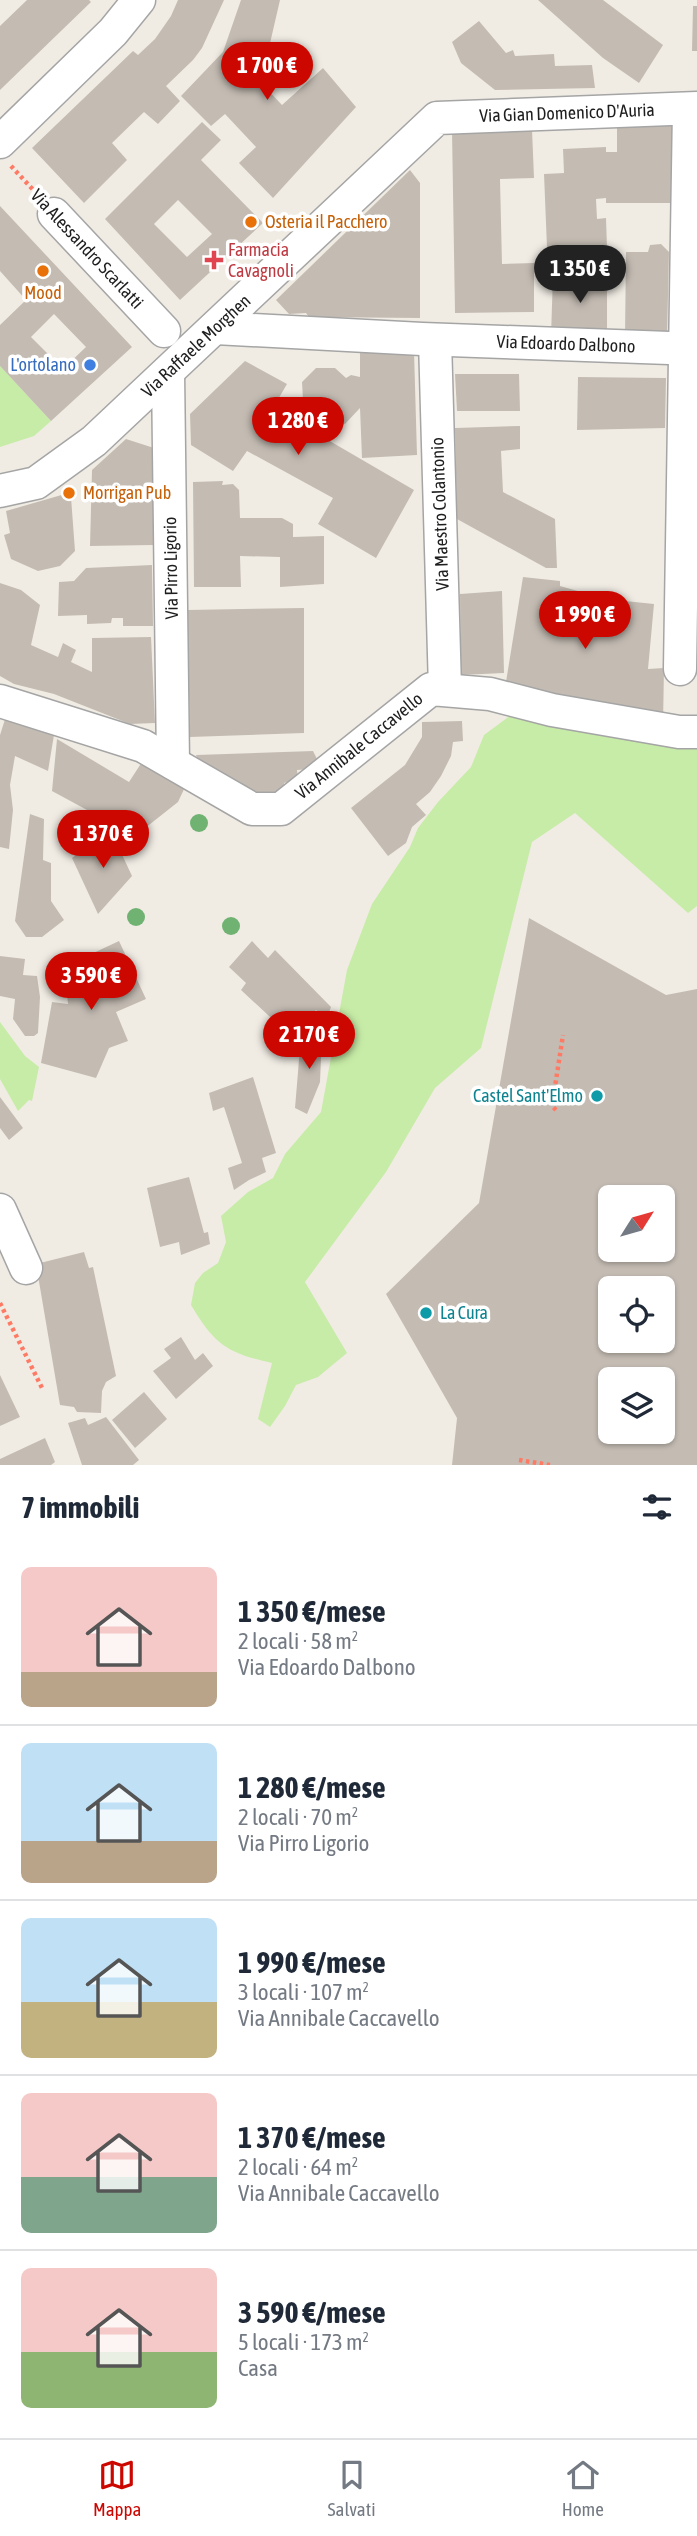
<!DOCTYPE html>
<html lang="it">
<head>
<meta charset="utf-8">
<style>
  :root { --surface:#fff; --page:#f2f2f3; --text:#1f2937; --muted:#747a83; --line:#e0e1e3; --accent:#cc0700 }
  body { margin:0; font-family:"Asap Condensed",sans-serif; background:var(--page); color:var(--text); height:100vh; display:flex; flex-direction:column; font-size:26px; white-space:nowrap }
  * { box-sizing:border-box; margin:0 }
  p { font-size:23px; color:var(--muted) }
  .icon { flex:none; width:38px; height:38px; fill:none; stroke:currentColor; stroke-width:2; stroke-linecap:round; stroke-linejoin:round }
  .map { position:relative; height:1465px; overflow:hidden }
  .drawer { display:flex; flex-direction:column; background:var(--surface); flex:1 }
  .drawer>* { flex:none }
  .needle { width:46px; rotate:53deg }
  .fabs { position:absolute; left:598px; top:1185px; display:grid; gap:14px }
  .fabs a { display:grid; place-items:center; width:77px; height:77px; border-radius:10px; background:var(--surface); box-shadow:0 2px 5px #0004; font-size:35px }
  .price { position:absolute; translate:-50% -60px; padding:0 16px; border-radius:24px; background:var(--accent); color:#fff; font-size:23px; line-height:46px; filter:drop-shadow(0 2px 4px #0008) }
  .price::after { content:''; position:absolute; left:50%; top:42px; width:21px; height:16px; margin-left:-10px; background:inherit; clip-path:polygon(0 0,100% 0,50% 100%) }
  .price.current { background:#222; color:#fff }
  ul { padding:0; list-style:none }
  li { display:flex; align-items:center; gap:21px; height:175px; padding:0 21px }
  li+li { border-top:2px solid var(--line) }
  li span { display:grid; place-items:center; flex:none; width:196px; height:140px; border-radius:10px; color:#555 }
  li>.icon { margin-inline-start:auto }
  span .icon { width:84px; height:84px; fill:#fffc; stroke-width:1 }
  li b { font-size:30px }
  h2 { display:flex; justify-content:space-between; align-items:center; height:84px; padding:0 21px; font-size:30px }
  .tab-bar { display:flex; justify-content:space-around; align-items:center; height:98px; border-top:2px solid var(--line); background:var(--surface); font-size:19px; color:var(--muted) }
  .tab-bar a { display:grid; justify-items:center; gap:4px }
  .tab-bar .current { color:var(--accent) }
  .map>svg:first-child { display:block }
</style>
</head>
<body>
<div class="map">
<svg width="697" height="1465" viewBox="0 0 697 1465">
  <rect width="100%" height="100%" fill="#f0ece4"/>
  <g fill="#c7eca7">
    <polygon points="0,366 51,421 34,436 0,447"/>
    <path d="M511,715L697,741V906L688,913L575,813L532,842L481,1048L435,1088L386,1172L305,1282L347,1353L318,1377L296,1385L285,1406L270,1427L258,1419L272,1363C227,1353 215,1345 191,1305L195,1283L203,1273L218,1263L226,1242L221,1216L248,1192L273,1178L285,1154L321,1112L347,970L372,904L410,847L418,828L438,802L471,767L484,735Z"/>
    <polygon points="0,1022 25,1056 39,1067 32,1101 29,1100 18,1111 0,1079"/>
  </g>
  <g fill="#c4bcb3" fill-rule="evenodd">
    <polygon points="27,0 89,0 91,2 0,90 0,26"/>
    <polygon points="178,0 224,0 202,48 193,60 166,86 180,101 158,124 144,112 112,143 127,160 84,203 32,148 133,51 138,55 155,39 171,16"/>
    <polygon points="241,0 280,0 268,52 247,68 282,105 323,68 356,107 273,198 239,163 256,147 225,114 211,126 181,96 223,52"/>
    <polygon points="538,0 603,0 663,45 639,83 603,58"/>
    <polygon points="693,6 697,6 697,51 692,51"/>
    <polygon points="479,21 506,53 513,50 515,56 554,54 555,66 592,65 595,88 495,90 461,63 452,42"/>
    <path d="M202,122L221,140L201,160L263,223L180,300L105,219ZM178,200L212,234L187,257L154,224Z"/>
    <polygon points="674,123 673,203 606,203 606,198 596,199 597,219 606,218 607,248 547,248 544,174 564,173 563,149 606,147 606,152 617,152 617,125"/>
    <polygon points="532,129 534,178 500,179 502,264 534,263 534,312 455,313 452,131"/>
    <polygon points="410,170 420,183 420,318 309,317 306,313 289,314 276,300"/>
    <path d="M0,206L132,347L51,421L0,366V325L26,300L0,271ZM54,314L86,347L63,369L31,337Z"/>
    <polygon points="661,244 669,252 667,337 625,336 626,252 648,252 650,245"/>
    <polygon points="607,272 607,336 551,336 553,274"/>
    <polygon points="414,351 417,455 362,458 360,408 345,424 340,422 335,414 318,415 303,401 302,382 316,368 335,368 346,378 351,375 360,377 360,352"/>
    <polygon points="245,361 287,384 273,408 414,490 376,558 318,524 333,498 247,451 233,471 191,445 190,414"/>
    <polygon points="455,374 519,374 520,411 457,411"/>
    <polygon points="578,377 666,378 665,428 577,430"/>
    <polygon points="520,426 520,449 501,451 503,492 555,519 557,568 546,568 457,519 455,428"/>
    <polygon points="126,439 154,448 154,545 90,546 92,470"/>
    <polygon points="223,481 222,485 233,484 239,490 240,518 282,518 293,524 293,537 324,536 324,584 280,587 280,557 240,556 241,587 194,587 193,482"/>
    <polygon points="65,494 71,497 75,551 60,566 38,571 11,559 4,535 10,533 6,511"/>
    <polygon points="152,565 153,626 123,626 123,618 112,618 111,623 87,624 87,615 58,616 59,582 74,581 86,568"/>
    <polygon points="523,577 560,581 560,586 606,599 654,604 648,669 664,668 663,724 505,688"/>
    <polygon points="0,583 21,590 40,605 31,645 58,657 63,643 76,650 71,662 92,672 92,638 151,637 155,723 130,724 54,694 14,684 0,676"/>
    <polygon points="502,591 504,673 461,675 460,594"/>
    <polygon points="304,608 304,733 190,737 187,610"/>
    <polygon points="7,713 55,729 48,771 15,756 10,785 13,810 9,849 0,847 0,735"/>
    <polygon points="462,721 463,741 453,742 451,756 441,776 430,792 416,804 426,815 412,827 406,843 388,856 351,808 405,765 422,737 422,722"/>
    <polygon points="57,739 129,782 142,762 185,787 178,802 135,836 52,791"/>
    <polygon points="313,751 319,763 311,769 297,770 298,779 284,783 285,792 236,793 202,771 196,755"/>
    <polygon points="30,814 44,819 43,860 51,863 51,901 64,920 42,937 26,937 15,921"/>
    <polygon points="111,831 132,876 98,914 72,858"/>
    <path d="M529,918L666,995L697,989V1465H452L457,1418L386,1294L479,1203ZM611,1197H663V1250H611ZM611,1288H663V1340H611ZM611,1379H663V1432H611Z"/>
    <polygon points="119,941 146,999 116,1012 128,1041 109,1048 96,1078 41,1063 52,1002 68,1004 66,984 70,964"/>
    <polygon points="252,941 268,958 275,950 331,1007 327,1018 316,1010 299,1028 301,1036 294,1035 285,1023 282,1028 241,990 246,983 229,967"/>
    <polygon points="0,956 25,959 23,975 37,976 40,997 38,1033 34,1036 25,1036 13,1019 15,999 0,996"/>
    <polygon points="322,1035 320,1082 307,1114 295,1108 301,1036"/>
    <polygon points="253,1077 276,1153 262,1158 266,1172 249,1180 234,1190 228,1168 242,1163 224,1107 213,1111 209,1093"/>
    <polygon points="0,1097 23,1128 9,1140 0,1128"/>
    <polygon points="189,1177 204,1233 208,1232 210,1244 181,1255 179,1242 160,1247 147,1188"/>
    <polygon points="84,1252 89,1268 93,1267 116,1376 106,1382 102,1391 101,1413 77,1412 74,1407 60,1405 36,1264"/>
    <polygon points="181,1337 195,1360 203,1353 213,1366 176,1399 153,1371 171,1358 164,1349"/>
    <polygon points="0,1375 20,1417 0,1426"/>
    <polygon points="144,1392 167,1419 135,1448 112,1420"/>
    <polygon points="106,1417 139,1460 133,1465 82,1465 68,1423 85,1418 88,1425"/>
    <polygon points="45,1438 55,1462 51,1465 0,1465 0,1459"/>
  </g>
  <g fill="none" stroke-linecap="round" stroke-linejoin="round">
    <g stroke="#a5a5a5" stroke-width="35">
      <g id="minor">
        <polyline points="0,142 113,32 139,0"/>
        <polyline points="54,214 164,331"/>
        <polyline points="215,328 422,339 697,349"/>
        <polyline points="435,340 445,689"/>
        <polyline points="168,372 173,763"/>
        <polyline points="0,491 36,483 94,441 437,118 697,108"/>
        <polyline points="680,669 689,109"/>
        <polyline points="0,701 143,746 252,809 281,809 431,689 490,694 552,710 679,732 697,732"/>
        <polyline points="0,1210 26,1268"/>
      </g>
    </g>
    <g stroke="#ff7a65" stroke-width="4.5" stroke-dasharray="3.5 3.5" stroke-linecap="butt">
      <polyline points="11,166 38,195"/>
      <polyline points="556,1110 552,1106 563,1035"/>
      <polyline points="0,1303 42,1388"/>
      <polyline points="519,1460 550,1465"/>
    </g>
    <use href="#minor" stroke="#fff" stroke-width="32"/>
  </g>
  <g fill="#70b272">
    <circle cx="199" cy="823" r="9"/>
    <circle cx="136" cy="917" r="9"/>
    <circle cx="231" cy="926" r="9"/>
  </g>
  <g fill="#e8710a" stroke="#fff" stroke-width="2.5">
    <circle cx="251" cy="222" r="7"/>
    <circle cx="43" cy="271" r="7"/>
    <circle cx="69" cy="493" r="7"/>
  </g>
  <path fill="#e0444e" stroke="#fff" stroke-width="2.5" d="M210.5 249.5h7v7h7v7h-7v7h-7v-7h-7v-7h7z"/>
  <circle fill="#3f7fe0" stroke="#fff" stroke-width="2.5" cx="90" cy="365" r="7"/>
  <g fill="#0f9aa8" stroke="#fff" stroke-width="2.5">
    <circle cx="597" cy="1096" r="7"/>
    <circle cx="426" cy="1313" r="7"/>
  </g>
  <g text-anchor="middle" stroke-width="7" stroke-linejoin="round" paint-order="stroke">
    <g font-size="18" fill="#1e1e1e" stroke="#fff">
      <text transform="translate(567 113) rotate(-2)" y="6">Via Gian Domenico D'Auria</text>
      <text transform="translate(87 249) rotate(47)" y="6">Via Alessandro Scarlatti</text>
      <text transform="translate(566 344) rotate(2)" y="6">Via Edoardo Dalbono</text>
      <text transform="translate(196 346) rotate(-43)" y="6">Via Raffaele Morghen</text>
      <text transform="translate(440 514) rotate(-92)" y="6">Via Maestro Colantonio</text>
      <text transform="translate(171 568) rotate(-91)" y="6">Via Pirro Ligorio</text>
      <text transform="translate(359 746) rotate(-39)" y="6">Via Annibale Caccavello</text>
    </g>
    <g font-size="18" fill="#c56008" stroke="#fff" text-anchor="start">
      <text x="265" y="228">Osteria il Pacchero</text>
      <text x="43" y="299" text-anchor="middle">Mood</text>
      <text x="83" y="499">Morrigan Pub</text>
    </g>
    <g font-size="18" fill="#be3a42" stroke="#fff" text-anchor="start">
      <text x="228" y="256">Farmacia<tspan x="228" dy="21">Cavagnoli</tspan></text>
    </g>
    <g font-size="18" fill="#366cbe" stroke="#fff" text-anchor="end">
      <text x="76" y="371">L'ortolano</text>
    </g>
    <g font-size="18" fill="#0d838f" stroke="#fff" text-anchor="end">
      <text x="583" y="1102">Castel Sant'Elmo</text>
      <text x="440" y="1319" text-anchor="start">La Cura</text>
    </g>
  </g>
</svg>
<div class="fabs">
<a><svg class="needle" viewBox="-14 -14 28 28"><path d="M0-13l5 13h-10z" fill="#e53935"/><path d="M0 13l5-13h-10z" fill="#747a83"/></svg></a>
<a><svg class="icon" aria-label="locate" viewBox="0 0 24 24"><circle cx="12" cy="12" r="6"/><path d="M12 2v4M12 18v4M2 12h4M18 12h4"/></svg></a>
<a><svg class="icon" aria-label="layers" viewBox="0 0 24 24"><path d="M12 4l9 5-9 5-9-5zM3 14l9 5 9-5"/></svg></a>
</div>
<b class="price" style="left:267px;top:102px">1 700 €</b>
<b class="price current" style="left:580px;top:305px">1 350 €</b>
<b class="price" style="left:298px;top:457px">1 280 €</b>
<b class="price" style="left:585px;top:651px">1 990 €</b>
<b class="price" style="left:103px;top:870px">1 370 €</b>
<b class="price" style="left:91px;top:1012px">3 590 €</b>
<b class="price" style="left:309px;top:1071px">2 170 €</b>
</div>
<section class="drawer">
<h2>7 immobili<svg class="icon" aria-label="filters" viewBox="0 0 24 24"><path d="M4 7h16M4 17h16"/><circle cx="9" cy="7" r="2"/><circle cx="15" cy="17" r="2"/></svg></h2>
<ul>
<li><span style="background:linear-gradient(#f6c9c9 75%,#b9a48a 0)"><svg class="icon" aria-label="home" viewBox="0 0 24 24"><path d="M3 11l9-7 9 7M6 9v11h12V9"/></svg></span><div><b>1 350 €/mese</b><p>2 locali · 58 m²</p><p>Via Edoardo Dalbono</p></div></li>
<li><span style="background:linear-gradient(#bfe0f5 70%,#b9a48a 0)"><svg class="icon" aria-label="home" viewBox="0 0 24 24"><path d="M3 11l9-7 9 7M6 9v11h12V9"/></svg></span><div><b>1 280 €/mese</b><p>2 locali · 70 m²</p><p>Via Pirro Ligorio</p></div></li>
<li><span style="background:linear-gradient(#bfe0f5 60%,#c2b280 0)"><svg class="icon" aria-label="home" viewBox="0 0 24 24"><path d="M3 11l9-7 9 7M6 9v11h12V9"/></svg></span><div><b>1 990 €/mese</b><p>3 locali · 107 m²</p><p>Via Annibale Caccavello</p></div></li>
<li><span style="background:linear-gradient(#f6c9c9 60%,#7fa58c 0)"><svg class="icon" aria-label="home" viewBox="0 0 24 24"><path d="M3 11l9-7 9 7M6 9v11h12V9"/></svg></span><div><b>1 370 €/mese</b><p>2 locali · 64 m²</p><p>Via Annibale Caccavello</p></div></li>
<li><span style="background:linear-gradient(#f6c9c9 60%,#8fb573 0)"><svg class="icon" aria-label="home" viewBox="0 0 24 24"><path d="M3 11l9-7 9 7M6 9v11h12V9"/></svg></span><div><b>3 590 €/mese</b><p>5 locali · 173 m²</p><p>Casa</p></div></li>
</ul>
</section>
<nav class="tab-bar">
<a class="current"><svg class="icon" aria-label="map" viewBox="0 0 24 24"><path d="M3 6l6-2 6 2 6-2v14l-6 2-6-2-6 2zM9 4v14M15 6v14"/></svg>Mappa</a>
<a><svg class="icon" aria-label="saved" viewBox="0 0 24 24"><path d="M7 4h10v16l-5-4-5 4z"/></svg>Salvati</a>
<a><svg class="icon" aria-label="home" viewBox="0 0 24 24"><path d="M3 11l9-7 9 7M6 9v11h12V9"/></svg>Home</a>
</nav>
</body>
</html>
